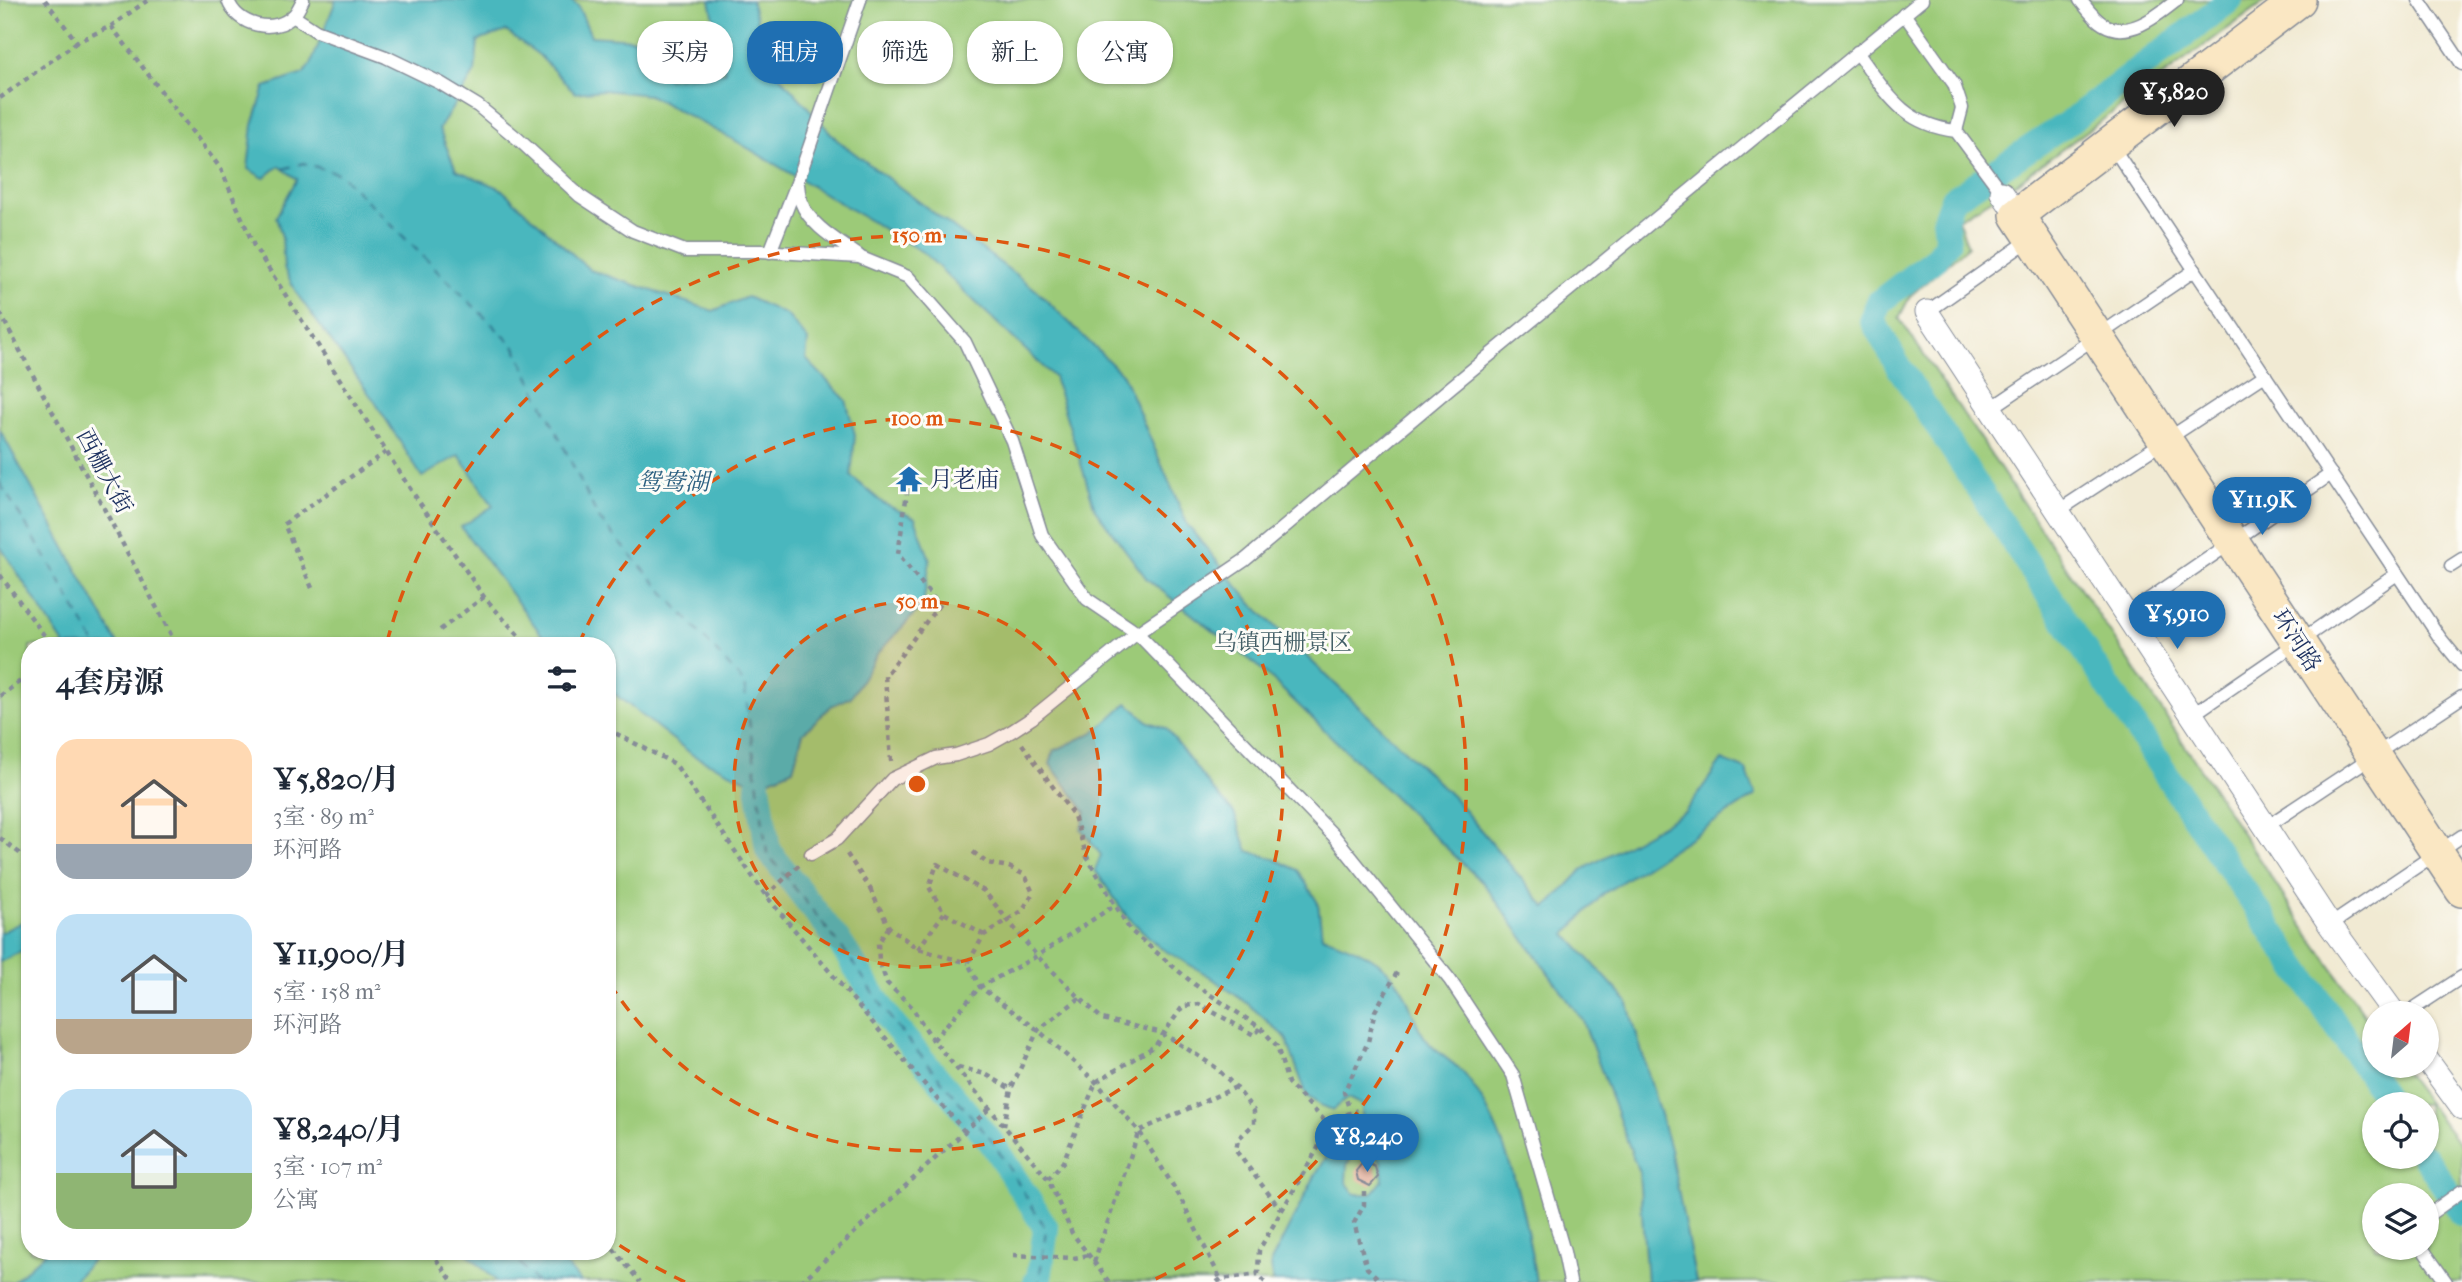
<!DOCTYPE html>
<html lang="zh">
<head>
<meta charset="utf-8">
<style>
  :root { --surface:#fff; --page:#f6f6f7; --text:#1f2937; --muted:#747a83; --accent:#1f6fb2 }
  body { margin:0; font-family:"IM FELL French Canon","Noto Serif SC",serif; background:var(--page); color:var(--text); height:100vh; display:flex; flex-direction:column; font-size:26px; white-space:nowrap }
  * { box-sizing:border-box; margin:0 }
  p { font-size:23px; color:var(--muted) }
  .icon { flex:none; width:38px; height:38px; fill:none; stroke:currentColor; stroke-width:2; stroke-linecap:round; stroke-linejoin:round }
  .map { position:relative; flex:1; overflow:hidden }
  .details { position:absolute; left:21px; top:637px; width:595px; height:623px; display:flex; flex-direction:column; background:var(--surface); border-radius:28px; box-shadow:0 2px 5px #0004 }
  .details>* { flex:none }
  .guide { position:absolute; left:637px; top:21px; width:665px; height:63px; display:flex; gap:14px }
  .needle { width:46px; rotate:28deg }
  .buttons { position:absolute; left:2362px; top:1001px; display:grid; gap:14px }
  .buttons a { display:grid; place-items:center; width:77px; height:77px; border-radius:50%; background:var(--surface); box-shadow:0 2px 5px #0004; font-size:35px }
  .price { position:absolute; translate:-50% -60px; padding:0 16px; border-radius:24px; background:var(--accent); color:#fff; font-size:23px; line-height:46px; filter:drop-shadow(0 2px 4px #0008) }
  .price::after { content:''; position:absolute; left:50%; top:42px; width:21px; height:16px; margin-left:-10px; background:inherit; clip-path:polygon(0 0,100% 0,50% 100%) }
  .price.active { background:#222; color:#fff }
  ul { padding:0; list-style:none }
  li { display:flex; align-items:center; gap:21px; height:175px; padding:0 35px }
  li span { display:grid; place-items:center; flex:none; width:196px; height:140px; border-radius:21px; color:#555 }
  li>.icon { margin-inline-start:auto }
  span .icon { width:84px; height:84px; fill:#fffc; stroke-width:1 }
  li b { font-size:30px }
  h2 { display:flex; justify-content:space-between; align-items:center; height:84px; padding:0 35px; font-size:30px }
  .pill { padding:0 24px; border-radius:28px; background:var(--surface); box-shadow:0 2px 5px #0004; font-size:24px; line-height:63px }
  .pill.active { background:var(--accent); color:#fff }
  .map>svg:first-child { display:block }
</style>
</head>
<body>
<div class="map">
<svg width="2462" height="1282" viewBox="0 0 2462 1282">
  <rect width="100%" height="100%" fill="#fdfcf7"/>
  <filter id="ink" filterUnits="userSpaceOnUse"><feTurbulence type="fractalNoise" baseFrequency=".0143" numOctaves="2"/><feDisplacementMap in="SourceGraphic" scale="14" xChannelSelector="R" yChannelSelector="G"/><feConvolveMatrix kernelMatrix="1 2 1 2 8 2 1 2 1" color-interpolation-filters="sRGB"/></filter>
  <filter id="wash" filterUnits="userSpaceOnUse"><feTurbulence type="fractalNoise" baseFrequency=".00686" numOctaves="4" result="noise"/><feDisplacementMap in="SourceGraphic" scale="28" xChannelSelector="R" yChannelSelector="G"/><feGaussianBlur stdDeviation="1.57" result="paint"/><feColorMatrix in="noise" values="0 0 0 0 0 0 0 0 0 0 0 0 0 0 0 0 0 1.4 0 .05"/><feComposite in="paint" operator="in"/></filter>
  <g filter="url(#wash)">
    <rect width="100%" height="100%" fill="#f1ead3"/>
    <path fill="#9cca78" stroke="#5c7c6b" stroke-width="2" fill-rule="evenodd" d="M0,0H2267L2002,193L1958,219L1968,246L1910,296L1899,318L2140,677L2299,920L2375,1030V1066H2400L2462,1148V1282H0ZM30,646H607V1251H30ZM2375,1104H2427V1157H2375ZM2375,1195H2427V1248H2375Z"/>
    <g fill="#48b7be" stroke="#32738e" stroke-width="2" fill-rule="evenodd">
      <polygon points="336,0 570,0 578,6 591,36 634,39 668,79 725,72 710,0 751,0 770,65 837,140 1036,290 1123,375 1188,526 1252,604 1454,798 1546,908 1582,870 1685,812 1722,760 1746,770 1756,795 1603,894 1566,934 1627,1001 1670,1149 1696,1282 1647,1282 1639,1173 1583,1021 1484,884 1258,666 1147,579 1095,509 1054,377 924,253 736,141 649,95 603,90 575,93 539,55 506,31 478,41 475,72 439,129 456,170 500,188 590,270 713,311 747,297 787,315 808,340 806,359 846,400 855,435 851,476 884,504 915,518 930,560 923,605 877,654 851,697 831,706 803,733 793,769 758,785 694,756 607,688 607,646 551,646 548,643 461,527 493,506 459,455 422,477 375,402 297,294 284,268 282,237 276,217 297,179 279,166 264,178 248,169 253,125 265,87 303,74 311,64"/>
      <polygon points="0,430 119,646 65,646 0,546"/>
      <path d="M1127,703L1149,722L1166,728L1213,790L1234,813L1248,851L1275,859L1298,870L1318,903L1322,936C1354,948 1382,957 1401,987C1412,1005 1415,1028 1430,1044C1440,1056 1456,1063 1466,1076C1508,1130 1526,1215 1536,1282H1274L1272,1280L1271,1262L1318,1170L1342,1133L1362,1118V1105L1348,1098L1333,1110L1320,1105L1307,1096L1286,1038L1248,1004L1209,976L1159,947L1126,915L1095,870L1101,855L1081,829L1086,812L1050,764L1054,751L1096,731ZM1369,1150L1381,1161L1383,1180L1372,1194H1355L1346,1182L1347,1164L1355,1154Z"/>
      <polygon points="30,918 30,947 0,962 0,933"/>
      <polygon points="47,1251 104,1251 91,1261 72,1282 13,1282"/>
      <polygon points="465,1251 554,1251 581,1282 497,1282"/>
    </g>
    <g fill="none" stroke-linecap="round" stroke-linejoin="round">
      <g stroke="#48b7be" stroke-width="26">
        <polyline points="2230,0 2071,121 1952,200 1945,219 1948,241 1935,259 1879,302 1872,319 1897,364 2194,817 2390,1104"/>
        <polyline points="758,785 768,850 842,946 890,1021 992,1143 1046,1228 1039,1279 1036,1282"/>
        <polyline points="2425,1157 2462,1213"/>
      </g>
      <g stroke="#2b5f80" stroke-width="2" stroke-dasharray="9 7" stroke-linecap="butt">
        <polyline points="283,169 304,163 340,174 515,347 599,519 744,683 767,853 850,958 896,1026 993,1142 1046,1229 1039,1282"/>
        <polyline points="0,483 53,569 96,646"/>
        <polyline points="510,1251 536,1282"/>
      </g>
    </g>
    <g id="blocks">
      <polygon fill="#e2a38b" points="1364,1161 1375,1167 1378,1177 1370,1186 1358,1180 1356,1171"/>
    </g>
  </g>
  <g filter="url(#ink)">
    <use href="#blocks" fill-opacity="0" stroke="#868c98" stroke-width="2"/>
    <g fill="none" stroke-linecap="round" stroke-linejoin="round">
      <g stroke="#868c98" stroke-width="15">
        <g id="lane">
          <path d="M228,0C236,26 275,35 294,15C298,11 300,5 303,0"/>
          <path d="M2080,0C2086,7 2094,19 2103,24C2129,40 2158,15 2177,0"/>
          <polyline points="2419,0 2462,64"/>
          <polyline points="1904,14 1954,84 1962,108 1956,131"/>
          <polyline points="293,16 316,31 386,57 440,83 478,106 518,139 580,196 633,231 685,251 761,251 859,257 908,277 965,342 1012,441 1042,535 1087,599 1137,633 1335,837 1450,980 1513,1075 1564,1252 1570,1282"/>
          <path d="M1857,52C1887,93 1901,124 1956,131L2002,193"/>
          <polyline points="2112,146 2440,638 2462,665"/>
          <path d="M798,185C799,191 799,197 801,202C810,226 840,242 859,256"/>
          <polyline points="770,252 797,183 860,0"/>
          <polyline points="1927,312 2032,238"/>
          <polyline points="1990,409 2195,270"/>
          <polyline points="2058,511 2265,375"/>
          <polyline points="2451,566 2462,559"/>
          <polyline points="2126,615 2331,474"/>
          <polyline points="2192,715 2397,574"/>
          <polyline points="2266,827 2462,697"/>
          <polyline points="811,854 837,839 892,779 936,758 956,755 989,744 1012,731 1032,718 1137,633 1245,560 1451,387 1922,0"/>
          <polyline points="2330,925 2462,836"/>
          <polyline points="2407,1013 2462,977"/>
          <polyline points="2427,1216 2462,1191"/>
          <polyline points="2422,1248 2446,1282"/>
        </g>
      </g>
      <g stroke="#868c98" stroke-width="25">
        <g id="street">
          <polyline points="2002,193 2017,215"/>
          <polyline points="1927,312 2330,925 2394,1013"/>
          <polyline points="2427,1060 2462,1108"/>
        </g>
      </g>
      <g stroke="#868c98" stroke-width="36">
        <polyline id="secondary" points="2299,0 2017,215 2462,890"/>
      </g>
      <g stroke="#868c98" stroke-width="4.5" stroke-dasharray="5 5" stroke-linecap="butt">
        <polyline points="45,0 77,42 111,26 148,0"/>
        <polyline points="111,26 221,169 254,246 409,487 484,597 528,646"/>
        <polyline points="0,98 77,42"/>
        <polyline points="0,313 177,646"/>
        <polyline points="0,575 52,646"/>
        <polyline points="312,588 284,524 386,452"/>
        <polyline points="440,630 484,597"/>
        <polyline points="0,696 30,674"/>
        <polyline points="607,729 675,764 766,896 964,1131"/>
        <polyline points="1022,744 1074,816 1087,857 1130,930 1194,984 1261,1028 1277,1046 1288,1083 1327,1123"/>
        <polyline points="891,761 885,676 939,605 898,554 909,479"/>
        <polyline points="0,838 30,861"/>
        <polyline points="973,852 987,863 1009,867 1025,875 1033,893 1022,911 984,935 968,963 980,987 1038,1030 1096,1082 1139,1131 1180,1197 1222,1282"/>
        <polyline points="847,854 871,890"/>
        <polyline points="870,889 889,927 918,949 968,963"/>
        <polyline points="766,896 800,864"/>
        <polyline points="28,900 30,899"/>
        <polyline points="889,927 878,943 879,961 887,983 911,1006 933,1040 1048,1179 1072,1233 1109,1282"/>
        <polyline points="984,935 944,913 929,887 937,864 984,891 1037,956 1102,1019 1163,1033 1215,1067 1236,1087 1254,1111 1254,1124 1238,1139 1236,1151 1281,1210"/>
        <polyline points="918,949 944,913"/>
        <polyline points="933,1040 980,987 1037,956 1115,905"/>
        <polyline points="958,1067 985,1074 1011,1089"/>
        <polyline points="1348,1105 1344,1092 1368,1042 1375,1011 1399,969"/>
        <polyline points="1352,1119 1365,1155"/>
        <polyline points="1004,1126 1011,1089 1038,1030 1081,997"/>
        <polyline points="1048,1179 1063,1162 1096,1082 1155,1046 1183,1006 1199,1004 1254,1035 1261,1028"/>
        <polyline points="1364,1191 1364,1205 1354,1223 1367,1268 1382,1282"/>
        <polyline points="607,1241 640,1282"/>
        <polyline points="430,1251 453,1282"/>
        <polyline points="1013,1255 1074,1258 1089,1255"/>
        <polyline points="1094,1262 1139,1131 1236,1087"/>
        <polyline points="801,1282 989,1109"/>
        <polyline points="1217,1282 1221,1279 1258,1274"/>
        <polyline points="1265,1282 1258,1274 1259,1250 1318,1148 1327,1123 1357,1110"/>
      </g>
      <use href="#lane" stroke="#fff" stroke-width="12"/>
      <use href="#street" stroke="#fff" stroke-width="23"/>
      <use href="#secondary" stroke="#fae7c3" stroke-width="33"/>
    </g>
  </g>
  <circle cx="917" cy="784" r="183" fill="#de5710" fill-opacity=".12"/>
  <g fill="none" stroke="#de5710" stroke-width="3.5" stroke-dasharray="12 9">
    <circle cx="917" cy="784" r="183"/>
    <path d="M579 644A366 366 0 1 1 608 981"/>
    <path d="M685 1282A549 549 0 0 1 610 1239M387 642A549 549 0 1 1 1149 1282"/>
  </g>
  <defs>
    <g id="temple-bare" transform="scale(2.1)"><path d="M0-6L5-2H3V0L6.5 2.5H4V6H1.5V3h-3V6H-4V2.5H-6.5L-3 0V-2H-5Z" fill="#1f6fb2" stroke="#fdfcf7" stroke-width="2.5" paint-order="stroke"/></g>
  </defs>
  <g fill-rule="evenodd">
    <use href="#temple-bare" x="909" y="479"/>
  </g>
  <g text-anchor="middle" stroke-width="6" stroke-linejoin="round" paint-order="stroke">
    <g font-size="23" fill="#1b2f5e" stroke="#fdfcf7">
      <text transform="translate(105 471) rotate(62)" y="8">西栅大街</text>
      <text transform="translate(2297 640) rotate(57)" y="8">环河路</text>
    </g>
    <g font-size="23" fill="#1b2f5e" stroke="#fdfcf7" text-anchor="start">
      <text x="930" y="487">月老庙</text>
    </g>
    <g font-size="23" fill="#425e66" stroke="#fdfcf7">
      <text x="1283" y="650">乌镇西栅景区</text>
    </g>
    <g font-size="24" font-style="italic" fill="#2b5f80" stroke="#fdfcf7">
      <text x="673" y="490">鸳鸯湖</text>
    </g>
  </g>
  <circle cx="917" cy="784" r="10" fill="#de5710" stroke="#fdfcf7" stroke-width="3.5"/>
  <g font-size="21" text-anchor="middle" font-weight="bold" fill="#de5710" stroke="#fdfcf7" stroke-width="6" stroke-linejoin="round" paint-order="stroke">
    <text x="917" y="242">150 m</text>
    <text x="917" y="425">100 m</text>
    <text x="917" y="608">50 m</text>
  </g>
</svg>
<div class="buttons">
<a><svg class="needle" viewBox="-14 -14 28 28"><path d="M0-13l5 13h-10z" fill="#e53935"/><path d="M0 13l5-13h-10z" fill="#747a83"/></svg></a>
<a><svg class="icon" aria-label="locate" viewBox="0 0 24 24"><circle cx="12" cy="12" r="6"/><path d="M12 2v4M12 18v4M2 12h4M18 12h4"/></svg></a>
<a><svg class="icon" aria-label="layers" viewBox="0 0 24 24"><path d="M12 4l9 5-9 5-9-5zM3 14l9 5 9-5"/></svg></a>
</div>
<b class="price active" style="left:2174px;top:129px">¥5,820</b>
<b class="price" style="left:2262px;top:537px">¥11.9K</b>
<b class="price" style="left:2177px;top:651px">¥5,910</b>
<b class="price" style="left:1367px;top:1174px">¥8,240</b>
<div class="guide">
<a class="pill">买房</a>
<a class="pill active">租房</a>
<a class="pill">筛选</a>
<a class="pill">新上</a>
<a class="pill">公寓</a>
</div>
<section class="details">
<h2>4套房源<svg class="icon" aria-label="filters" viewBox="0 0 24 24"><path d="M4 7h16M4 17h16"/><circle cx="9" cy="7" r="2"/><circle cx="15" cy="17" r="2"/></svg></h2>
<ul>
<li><span style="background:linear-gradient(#ffd9b3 75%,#9aa5b1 0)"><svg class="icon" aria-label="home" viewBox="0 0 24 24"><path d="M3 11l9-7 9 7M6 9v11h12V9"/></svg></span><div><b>¥5,820/月</b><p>3室 · 89 m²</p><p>环河路</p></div></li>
<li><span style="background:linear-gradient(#bfe0f5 75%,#b9a48a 0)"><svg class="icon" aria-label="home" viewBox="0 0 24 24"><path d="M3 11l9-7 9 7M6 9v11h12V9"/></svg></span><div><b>¥11,900/月</b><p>5室 · 158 m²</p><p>环河路</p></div></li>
<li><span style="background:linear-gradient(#bfe0f5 60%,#8fb573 0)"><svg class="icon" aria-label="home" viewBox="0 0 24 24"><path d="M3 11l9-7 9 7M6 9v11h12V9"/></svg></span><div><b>¥8,240/月</b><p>3室 · 107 m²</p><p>公寓</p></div></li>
</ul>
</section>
</div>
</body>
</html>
